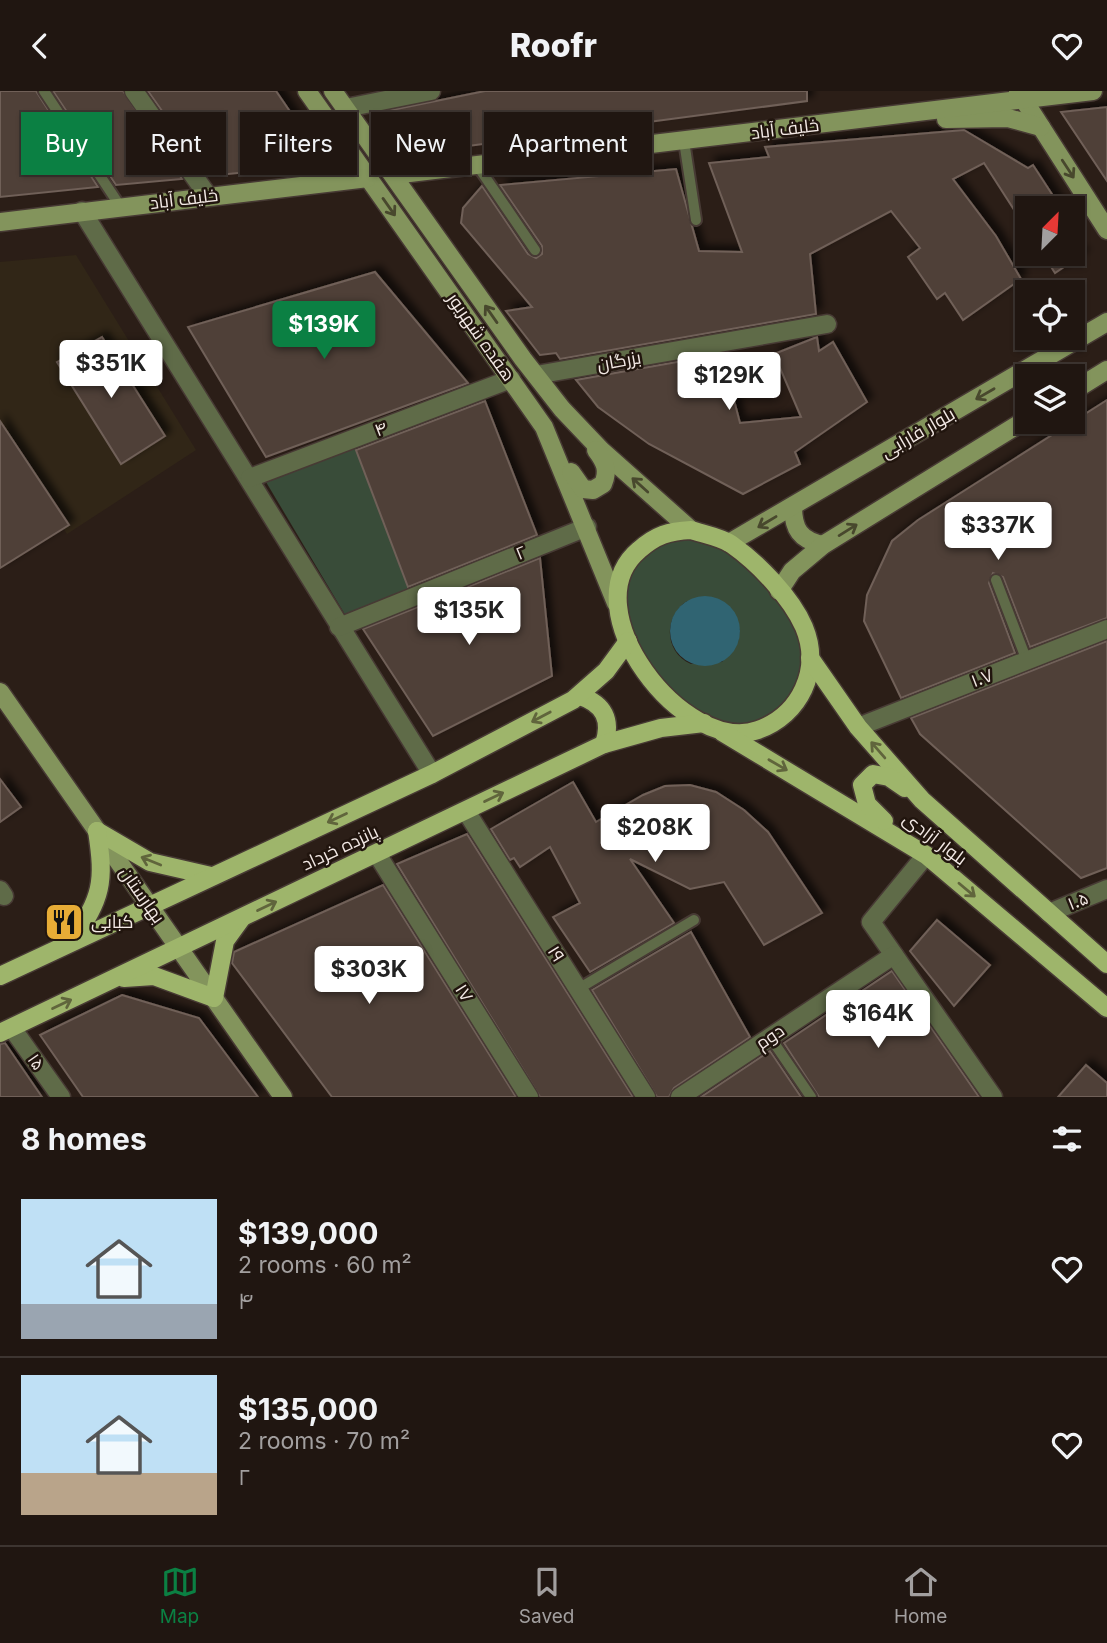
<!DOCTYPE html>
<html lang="en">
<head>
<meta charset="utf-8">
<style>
  :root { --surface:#201611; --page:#281f1a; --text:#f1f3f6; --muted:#a29f9f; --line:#3d3531; --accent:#0b8043 }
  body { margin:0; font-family:Inter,Cairo,sans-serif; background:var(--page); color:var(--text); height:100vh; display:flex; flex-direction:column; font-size:26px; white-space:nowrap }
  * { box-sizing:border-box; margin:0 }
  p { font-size:23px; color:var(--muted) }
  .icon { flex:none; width:38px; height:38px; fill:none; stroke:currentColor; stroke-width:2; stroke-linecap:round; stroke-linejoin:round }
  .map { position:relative; height:1006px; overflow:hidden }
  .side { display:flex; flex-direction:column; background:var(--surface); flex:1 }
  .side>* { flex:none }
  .banner { position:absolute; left:21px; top:21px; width:700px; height:63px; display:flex; gap:14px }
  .needle { width:46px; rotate:24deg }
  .buttons { position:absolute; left:1015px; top:105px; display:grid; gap:14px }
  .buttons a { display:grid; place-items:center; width:70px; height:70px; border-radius:0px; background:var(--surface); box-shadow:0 2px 5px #0004,0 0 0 2px var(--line); font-size:35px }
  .price { position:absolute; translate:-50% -60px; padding:0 16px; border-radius:7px; background:#fff; color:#222; font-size:23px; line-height:46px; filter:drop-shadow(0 2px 4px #0008) }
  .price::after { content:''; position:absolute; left:50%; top:42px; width:21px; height:16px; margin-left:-10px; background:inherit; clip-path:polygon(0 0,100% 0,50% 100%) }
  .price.active { background:var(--accent); color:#fff }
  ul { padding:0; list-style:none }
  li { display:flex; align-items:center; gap:21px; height:175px; padding:0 21px }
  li+li { border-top:2px solid var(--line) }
  li span { display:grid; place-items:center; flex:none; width:196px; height:140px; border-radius:0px; color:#555 }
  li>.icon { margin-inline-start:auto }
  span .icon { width:84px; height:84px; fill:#fffc; stroke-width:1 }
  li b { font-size:30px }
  h2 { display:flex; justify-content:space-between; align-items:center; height:84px; padding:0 21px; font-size:30px }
  .chip { padding:0 24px; border-radius:0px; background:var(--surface); box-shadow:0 2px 5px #0004,0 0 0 2px var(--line); font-size:24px; line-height:63px }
  .chip.active { background:var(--accent); color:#fff }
  header { display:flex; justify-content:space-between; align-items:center; height:91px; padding:0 21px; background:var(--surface); font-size:32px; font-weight:800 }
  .tab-bar { display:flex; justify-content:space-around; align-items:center; height:98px; border-top:2px solid var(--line); background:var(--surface); font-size:19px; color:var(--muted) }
  .tab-bar a { display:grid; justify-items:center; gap:4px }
  .tab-bar .active { color:var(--accent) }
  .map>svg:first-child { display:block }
</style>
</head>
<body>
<header><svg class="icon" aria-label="back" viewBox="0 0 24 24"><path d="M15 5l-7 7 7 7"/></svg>Roofr<svg class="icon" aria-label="heart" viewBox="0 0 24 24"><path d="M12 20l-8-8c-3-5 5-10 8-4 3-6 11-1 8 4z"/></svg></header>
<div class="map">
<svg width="1107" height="1006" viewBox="0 0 1107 1006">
  <defs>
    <filter id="shadow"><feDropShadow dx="5.5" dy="-5.5" stdDeviation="3.5" flood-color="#0009"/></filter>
  </defs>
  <rect width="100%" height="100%" fill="#2b1e17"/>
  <polygon fill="#312617" points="76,164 196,359 67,443 0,341 0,171"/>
  <g fill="#394c39" fill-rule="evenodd">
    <polygon points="355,356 409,499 347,527 266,391"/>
    <path d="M682,444L725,456L754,481L784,516L802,550L804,579L793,604L773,625L758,632L729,636L685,613L644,567L623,517L626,492L648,458ZM687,510L740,538L738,551L722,571L691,573C664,561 663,526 687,510Z"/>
  </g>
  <circle fill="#306472" cx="705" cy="540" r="35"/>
  <g fill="#4f4039" stroke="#706058" stroke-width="2" filter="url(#shadow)">
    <polygon points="0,0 36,0 98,96 0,106"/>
    <polygon points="53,0 123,0 182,88 116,94"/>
    <polygon points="148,0 276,0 304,41 297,76 208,85"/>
    <polygon points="485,0 807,0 807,10 408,63 377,42 372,23"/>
    <polygon points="1107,16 1107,90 1061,21"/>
    <polygon points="964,39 1028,77 1033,74 1061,117 1027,117 1027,139 984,72 953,88 996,145 1021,188 963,229 945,202 937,208 908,166 920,157 891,120 810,163 816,223 560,268 556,262 540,264 506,220 532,216 461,132 463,117 482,95 528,163 536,167 542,163 542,155 500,94 676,78 699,160 742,161 709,72 769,66 765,56"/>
    <polygon points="1043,163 1083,163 1055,182"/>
    <polygon points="375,181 468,292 266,366 188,236"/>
    <polygon points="102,246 165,345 121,373 57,271"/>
    <polygon points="817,246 819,260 833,251 867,311 795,361 800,373 743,403 649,353 598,316 576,289 722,263 740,332 801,326 774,263"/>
    <polygon points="1107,309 1107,527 1030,556 1003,486 993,482 989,492 1015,562 901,607 864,530 867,504 892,450 918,429"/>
    <polygon points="485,310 537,444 408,496 356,359"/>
    <polygon points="0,330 69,434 0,477"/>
    <polygon points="540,467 552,585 433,645 363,538"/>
    <polygon points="1107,550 1107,777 1081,787 920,643 911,627"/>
    <polygon points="0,688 21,716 0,731"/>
    <polygon points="573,691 596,731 643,704 665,695 690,694 716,701 744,719 768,741 822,822 764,854 724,791 690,798 630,768 674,832 590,881 553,826 580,812 550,756 520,776 514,767 510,769 491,738"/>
    <polygon points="467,743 633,1006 540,1006 397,773"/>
    <polygon points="383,794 516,1006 332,1006 232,872 234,861"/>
    <polygon points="937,829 990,874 954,915 910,860"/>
    <polygon points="691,841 750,946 674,997 669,1006 657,1006 592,899"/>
    <polygon points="892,880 979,1006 819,1006 784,952"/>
    <polygon points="122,904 199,927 258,1006 83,1006 40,944"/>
    <polygon points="5,952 42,1006 0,1006 0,953"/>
    <polygon points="770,960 801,1006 701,1006"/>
    <polygon points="1086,974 1107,992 1107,1006 1058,1006"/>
  </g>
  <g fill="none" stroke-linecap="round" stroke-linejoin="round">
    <g stroke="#473a34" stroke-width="14">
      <g id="lane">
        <polyline points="44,0 120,115"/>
        <polyline points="684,50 696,129"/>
        <polyline points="477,74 535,159"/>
        <polyline points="996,489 1027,570"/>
        <polyline points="578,898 694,829"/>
        <polyline points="770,946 811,1006"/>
      </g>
    </g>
    <g stroke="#473a34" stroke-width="21">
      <g id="street">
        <polyline points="134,0 208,105"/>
        <polyline points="346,17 431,0"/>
        <polyline points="82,120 432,683"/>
        <polyline points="536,284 827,233"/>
        <polyline points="250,387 511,288"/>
        <polyline points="339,536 587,436"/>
        <polyline points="858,636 1107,538"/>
        <polyline points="466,720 646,1006"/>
        <polyline points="377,763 529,1006"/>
        <polyline points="926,764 871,831 993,1006"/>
        <polyline points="0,799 4,805"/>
        <polyline points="1049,822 1107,798"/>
        <polyline points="12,937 61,1006"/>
        <polyline points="680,1006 894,864"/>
      </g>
    </g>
    <g stroke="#473a34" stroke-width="21">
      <g id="secondary">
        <polyline points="307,0 544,336 616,512"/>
        <polyline points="333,0 523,268 562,318 601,359 691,439"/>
        <polyline points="1018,0 1107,139"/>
        <polyline points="946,28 1008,27 1041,36"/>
        <polyline points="393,84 1093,0"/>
        <polyline points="0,131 368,87"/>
        <polyline points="1073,300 1107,279"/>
        <path d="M571,381L583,398L593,399L603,393C609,379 605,371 596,359"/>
        <path d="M793,415C793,438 800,449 823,454"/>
        <polyline points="729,452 1107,231"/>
        <polyline points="779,500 792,480 823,454 1027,328"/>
        <polyline points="0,601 283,1006"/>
      </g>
    </g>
    <g stroke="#473a34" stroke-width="21">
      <g id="primary">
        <path d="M691,439C703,443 720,446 731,453C758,472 791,506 804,536C822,579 800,624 758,639C684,665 570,517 639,459C656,444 669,440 691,439Z"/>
        <polyline points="810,567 858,636 922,709 1107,873"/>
        <path d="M580,605C604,613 612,629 604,653"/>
        <polyline points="722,641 926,764 1107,917"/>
        <polyline points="884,730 867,713 862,694 873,683 889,686 905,697"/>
        <polyline points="97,740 150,771 211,785"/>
        <path d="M72,850C102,806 105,792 97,740"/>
        <polyline points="0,885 432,683 573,609 606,580 628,550"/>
        <polyline points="124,887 154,885 214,907 225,850 241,828"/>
        <polyline points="0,942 604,653 661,637 704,632"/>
      </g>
    </g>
    <use href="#lane" stroke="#5f6b48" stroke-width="10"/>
    <use href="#street" stroke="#5f6b48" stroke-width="18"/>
    <use href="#secondary" stroke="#83945c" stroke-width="18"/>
    <use href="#primary" stroke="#9eb56b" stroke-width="18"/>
  </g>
  <defs><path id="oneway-shaft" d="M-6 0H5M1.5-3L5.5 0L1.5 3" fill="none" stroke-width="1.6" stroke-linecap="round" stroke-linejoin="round" transform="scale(1.75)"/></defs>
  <g stroke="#48482d">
    <use href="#oneway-shaft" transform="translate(1068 78) rotate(57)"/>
    <use href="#oneway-shaft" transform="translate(389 116) rotate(55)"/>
    <use href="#oneway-shaft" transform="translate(491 223) rotate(-125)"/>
    <use href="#oneway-shaft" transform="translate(985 303) rotate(150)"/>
    <use href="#oneway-shaft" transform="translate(640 394) rotate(-138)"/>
    <use href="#oneway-shaft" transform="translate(767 431) rotate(149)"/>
    <use href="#oneway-shaft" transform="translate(848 439) rotate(-32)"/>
  </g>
  <g stroke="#60653c">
    <use href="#oneway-shaft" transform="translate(541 626) rotate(152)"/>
    <use href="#oneway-shaft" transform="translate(878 659) rotate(-131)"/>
    <use href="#oneway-shaft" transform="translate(778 674) rotate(30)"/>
    <use href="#oneway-shaft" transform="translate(494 706) rotate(-26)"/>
    <use href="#oneway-shaft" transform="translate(337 727) rotate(155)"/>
    <use href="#oneway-shaft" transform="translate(151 770) rotate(-158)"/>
    <use href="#oneway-shaft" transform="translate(967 799) rotate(40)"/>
    <use href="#oneway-shaft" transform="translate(267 815) rotate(-26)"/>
    <use href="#oneway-shaft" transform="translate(62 913) rotate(-26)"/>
  </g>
  <defs>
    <g id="restaurant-square" transform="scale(2.0125)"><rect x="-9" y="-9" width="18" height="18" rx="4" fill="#e7ac36" stroke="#21150e"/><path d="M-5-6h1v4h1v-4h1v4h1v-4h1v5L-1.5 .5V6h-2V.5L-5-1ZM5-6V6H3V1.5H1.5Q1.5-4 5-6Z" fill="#111"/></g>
  </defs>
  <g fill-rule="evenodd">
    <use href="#restaurant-square" x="64" y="831"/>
  </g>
  <g text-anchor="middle" stroke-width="5" stroke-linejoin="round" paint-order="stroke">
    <g font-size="18" fill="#f3e9e5" stroke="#21150e">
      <text transform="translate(785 38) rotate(-7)" y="6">خلیف آباد</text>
      <text transform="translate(184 108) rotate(-7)" y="6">خلیف آباد</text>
      <text transform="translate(481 246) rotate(55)" y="6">هفده شهریور</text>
      <text transform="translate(619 270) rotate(-10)" y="6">بزرگان</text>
      <text transform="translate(381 338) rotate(-21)" y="6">۴</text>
      <text transform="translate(918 342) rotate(-30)" y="6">بلوار فارابی</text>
      <text transform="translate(521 462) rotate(-22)" y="6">۲</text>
      <text transform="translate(982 587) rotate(-21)" y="6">۱.۷</text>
      <text transform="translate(935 748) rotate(37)" y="6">بلوار آزادی</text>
      <text transform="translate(340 757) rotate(-25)" y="6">پانزده خرداد</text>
      <text transform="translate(142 804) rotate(55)" y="6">بهارستان</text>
      <text transform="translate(1078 810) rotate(-22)" y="6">۱.۵</text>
      <text transform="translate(556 863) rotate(58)" y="6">۱۹</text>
      <text transform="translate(464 902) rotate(58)" y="6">۱۷</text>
      <text transform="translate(770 946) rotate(-34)" y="6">دوم</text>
      <text transform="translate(36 971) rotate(55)" y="6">۱۵</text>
    </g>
    <g font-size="18" fill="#f3e9e5" stroke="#21150e" text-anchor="start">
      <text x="91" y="837">کبابی</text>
    </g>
  </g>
</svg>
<div class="buttons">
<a><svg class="needle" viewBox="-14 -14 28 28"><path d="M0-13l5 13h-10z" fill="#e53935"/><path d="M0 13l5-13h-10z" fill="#a29f9f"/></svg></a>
<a><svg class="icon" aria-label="locate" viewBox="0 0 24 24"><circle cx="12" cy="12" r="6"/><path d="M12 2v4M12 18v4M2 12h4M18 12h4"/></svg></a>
<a><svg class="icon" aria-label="layers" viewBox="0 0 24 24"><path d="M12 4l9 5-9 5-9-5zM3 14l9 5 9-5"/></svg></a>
</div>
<b class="price active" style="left:324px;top:270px">$139K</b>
<b class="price" style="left:111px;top:309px">$351K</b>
<b class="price" style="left:729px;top:321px">$129K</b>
<b class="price" style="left:998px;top:471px">$337K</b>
<b class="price" style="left:469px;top:556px">$135K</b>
<b class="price" style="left:655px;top:773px">$208K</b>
<b class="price" style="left:369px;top:915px">$303K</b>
<b class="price" style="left:878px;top:959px">$164K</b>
<div class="banner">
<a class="chip active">Buy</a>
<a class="chip">Rent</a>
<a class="chip">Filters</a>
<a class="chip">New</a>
<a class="chip">Apartment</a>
</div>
</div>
<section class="side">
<h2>8 homes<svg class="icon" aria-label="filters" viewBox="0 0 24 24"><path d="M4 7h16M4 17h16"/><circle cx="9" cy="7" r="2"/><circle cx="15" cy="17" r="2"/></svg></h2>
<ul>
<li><span style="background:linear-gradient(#bfe0f5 75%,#9aa5b1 0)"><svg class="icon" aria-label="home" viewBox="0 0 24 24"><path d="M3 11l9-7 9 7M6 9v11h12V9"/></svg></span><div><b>$139,000</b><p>2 rooms · 60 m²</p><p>۴</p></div><svg class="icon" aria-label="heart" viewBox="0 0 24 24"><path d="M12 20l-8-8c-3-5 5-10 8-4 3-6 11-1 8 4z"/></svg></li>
<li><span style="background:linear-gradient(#bfe0f5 70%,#b9a48a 0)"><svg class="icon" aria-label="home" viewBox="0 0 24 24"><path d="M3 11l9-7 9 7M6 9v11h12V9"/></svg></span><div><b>$135,000</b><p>2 rooms · 70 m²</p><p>۲</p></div><svg class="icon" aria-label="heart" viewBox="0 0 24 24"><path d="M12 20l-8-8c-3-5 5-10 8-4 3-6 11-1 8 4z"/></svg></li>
</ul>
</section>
<nav class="tab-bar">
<a class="active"><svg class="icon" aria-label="map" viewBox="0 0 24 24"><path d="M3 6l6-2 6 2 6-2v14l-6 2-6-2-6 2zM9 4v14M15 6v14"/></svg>Map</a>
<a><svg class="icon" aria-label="saved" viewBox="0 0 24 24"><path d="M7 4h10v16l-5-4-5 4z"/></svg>Saved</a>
<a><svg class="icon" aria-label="home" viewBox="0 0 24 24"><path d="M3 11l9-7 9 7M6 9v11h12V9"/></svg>Home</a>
</nav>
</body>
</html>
